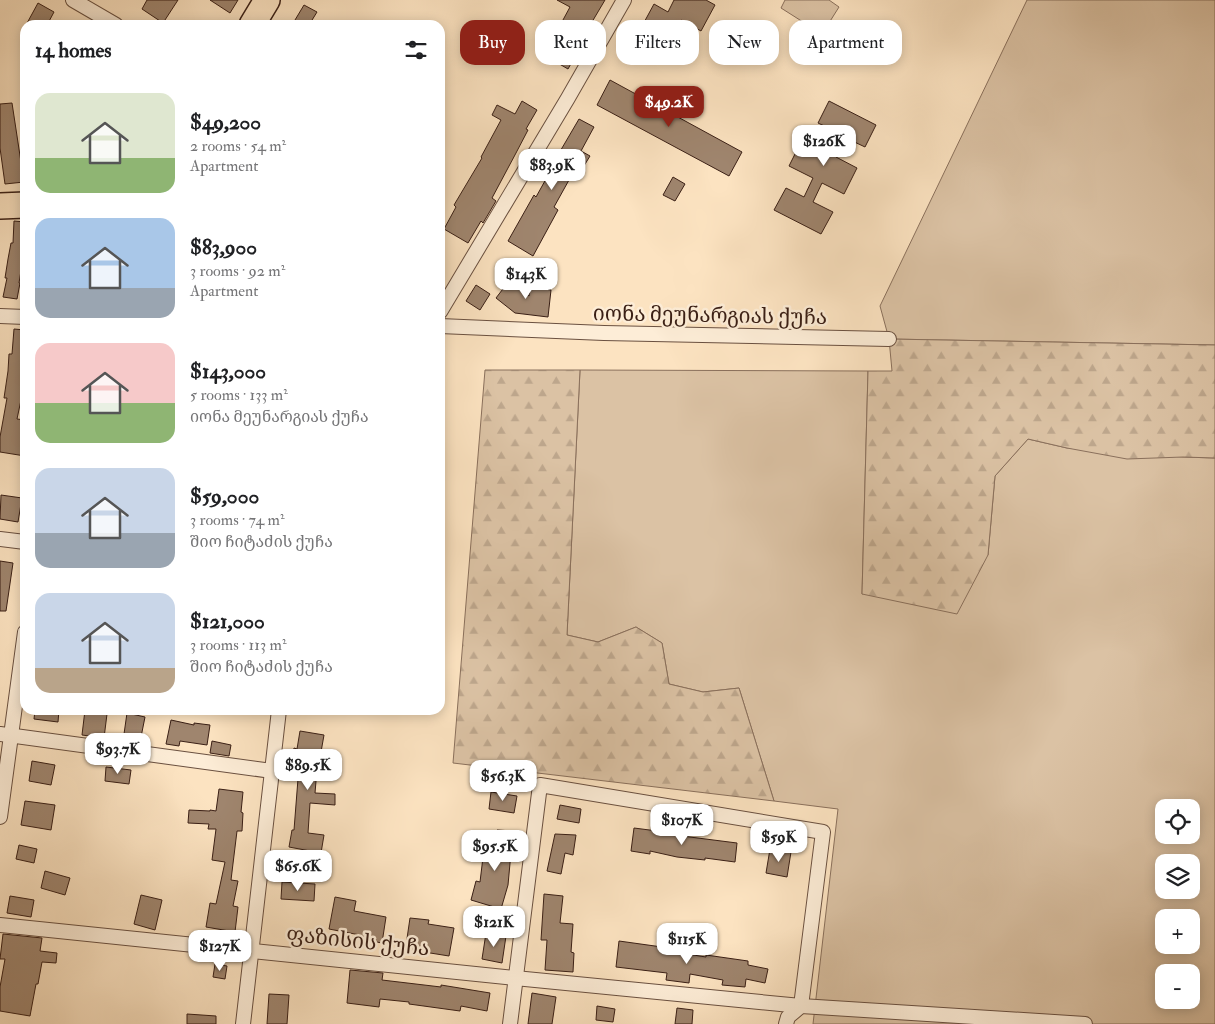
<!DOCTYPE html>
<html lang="en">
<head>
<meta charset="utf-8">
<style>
  :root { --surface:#fff; --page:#f6f6f6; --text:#202124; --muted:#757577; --accent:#8f2418 }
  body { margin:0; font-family:"IM FELL Double Pica","Noto Serif Georgian",serif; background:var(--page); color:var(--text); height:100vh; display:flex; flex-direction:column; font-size:19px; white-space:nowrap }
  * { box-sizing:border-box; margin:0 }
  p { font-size:16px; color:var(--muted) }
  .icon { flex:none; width:28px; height:28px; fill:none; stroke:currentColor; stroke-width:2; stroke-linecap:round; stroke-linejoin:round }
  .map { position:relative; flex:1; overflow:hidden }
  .sheet { position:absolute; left:20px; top:20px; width:425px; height:695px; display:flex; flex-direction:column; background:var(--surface); border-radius:15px; box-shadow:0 2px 12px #0003 }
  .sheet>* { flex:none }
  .top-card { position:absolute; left:460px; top:20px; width:475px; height:45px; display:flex; gap:10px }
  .buttons { position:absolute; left:1155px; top:799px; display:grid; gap:10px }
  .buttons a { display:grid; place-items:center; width:45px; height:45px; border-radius:10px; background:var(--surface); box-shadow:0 2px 12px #0003; font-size:25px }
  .price { position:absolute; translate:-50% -42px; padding:0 11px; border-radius:10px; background:#fff; color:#222; font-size:16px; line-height:32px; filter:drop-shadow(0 1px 2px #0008) }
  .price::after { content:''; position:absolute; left:50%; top:30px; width:15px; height:11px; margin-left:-8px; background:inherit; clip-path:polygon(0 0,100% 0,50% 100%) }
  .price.on { background:var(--accent); color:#fff }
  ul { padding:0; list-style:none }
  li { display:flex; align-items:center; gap:15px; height:125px; padding:0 15px }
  li span { display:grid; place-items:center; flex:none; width:140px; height:100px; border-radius:15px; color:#555 }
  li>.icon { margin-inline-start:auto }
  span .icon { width:60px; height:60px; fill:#fffc; stroke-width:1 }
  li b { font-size:21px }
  h2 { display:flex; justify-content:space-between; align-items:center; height:60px; padding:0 15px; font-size:21px }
  .pill { padding:0 18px; border-radius:15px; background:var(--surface); box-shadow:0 2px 12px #0003; font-size:18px; line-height:45px }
  .pill.on { background:var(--accent); color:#fff }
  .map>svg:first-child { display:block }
</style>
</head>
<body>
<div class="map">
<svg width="1215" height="1024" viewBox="0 0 1215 1024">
  <defs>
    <pattern id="forest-firs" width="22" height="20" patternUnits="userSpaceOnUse" patternTransform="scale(1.25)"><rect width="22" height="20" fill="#dbc2a4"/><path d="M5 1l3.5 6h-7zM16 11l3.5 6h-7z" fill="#bda68c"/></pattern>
  </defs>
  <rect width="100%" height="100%" fill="#fce3c1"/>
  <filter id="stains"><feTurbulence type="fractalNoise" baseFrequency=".004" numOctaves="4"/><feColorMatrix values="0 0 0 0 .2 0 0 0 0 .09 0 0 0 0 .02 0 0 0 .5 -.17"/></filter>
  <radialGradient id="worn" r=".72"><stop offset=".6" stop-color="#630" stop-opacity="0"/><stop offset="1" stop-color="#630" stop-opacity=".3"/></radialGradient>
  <g fill="#dbc2a4" stroke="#8a705c" fill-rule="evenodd">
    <polygon points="785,0 829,0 839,7 822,34 781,8"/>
    <polygon points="1027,0 1215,0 1215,345 889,339 880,306"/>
    <path d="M580,370L868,371L862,594L988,555L995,476L1028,439L1067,448L1183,457L1215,458V1024H813L838,809L774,801L739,688L703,692L669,684L662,643L636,627L598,642L567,635ZM1164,808H1191V835H1164ZM1164,862H1191V890H1164ZM1164,918H1191V945H1164ZM1164,972H1191V1000H1164Z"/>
  </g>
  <g fill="url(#forest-firs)" stroke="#8a705c">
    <polygon points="889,339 1215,345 1215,458 1183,457 1127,459 1067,448 1028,439 995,476 988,555 957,614 862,594 868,371 892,371"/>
    <polygon points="485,370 580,370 567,635 598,642 636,627 662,643 669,684 703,692 739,688 774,801 453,763"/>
  </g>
  <g fill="#9f856e" stroke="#3a1f15">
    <polygon points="147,0 178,0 163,23 142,9"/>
    <polygon points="210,0 238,0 230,13"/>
    <polygon points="557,0 605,0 589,27 591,28 568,69 544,55 570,7"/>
    <polygon points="674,0 706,0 715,5 701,31 681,20 668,43 641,28 654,4 668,12"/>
    <polygon points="38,3 54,12 47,25 26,25"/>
    <polygon points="304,5 317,12 309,25 292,25"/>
    <polygon points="610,80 742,152 729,176 597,105"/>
    <polygon points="522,101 537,110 526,129 528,130 516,153 492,198 496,201 483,223 481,221 468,243 444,229 456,207 454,205 482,158 481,157 501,120 492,115 497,105 515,114"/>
    <polygon points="829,101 876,125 865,147 846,138 836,157 857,168 844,194 822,183 813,202 833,212 821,234 774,210 786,188 804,197 813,178 789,166 802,140 826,152 837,132 818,123"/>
    <polygon points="12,103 24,182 5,184 0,148 0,104"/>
    <polygon points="579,119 594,127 581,151 590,156 579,174 574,171 554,207 558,210 533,256 508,241 534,195 536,197 556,161 555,160"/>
    <polygon points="673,177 685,184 675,201 663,195"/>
    <polygon points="14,221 25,222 25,246 19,283 20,283 17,299 3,297 7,278 5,278 8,259 11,243 13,243"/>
    <polygon points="509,281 529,296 530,287 551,290 548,317 515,313 496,298"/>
    <polygon points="476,285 490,294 480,310 466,301"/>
    <polygon points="14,329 25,330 25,401 21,400 17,419 25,420 25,456 0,452 0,437 7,398 4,398 8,371 9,354 12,354"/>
    <polygon points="1,495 22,498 18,522 0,519"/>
    <polygon points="0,561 13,563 6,611 0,611"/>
    <polygon points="35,710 59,710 58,722 34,719"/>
    <polygon points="85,710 107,714 104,738 82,735"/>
    <polygon points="127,713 145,717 141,737 124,734"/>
    <polygon points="171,720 194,725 194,723 210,725 207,745 180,741 179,746 166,744"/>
    <polygon points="300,731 324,735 318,769 317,769 315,793 335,794 335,805 310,803 308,833 324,835 321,853 289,847 292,830 294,830 299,766 291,765 294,748 297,749"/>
    <polygon points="212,741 231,745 229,756 210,753"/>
    <polygon points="32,761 55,765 51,785 29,781"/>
    <polygon points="106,767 131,770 129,784 105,781"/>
    <polygon points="219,789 243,792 241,812 243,813 242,831 237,831 231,880 238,881 233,906 238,907 235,932 206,927 210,903 216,904 225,862 212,860 216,829 208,829 209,824 188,823 189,810 210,811 210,810 216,811"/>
    <polygon points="491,792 517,796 514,813 489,809"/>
    <polygon points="25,801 55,805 51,830 21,825"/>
    <polygon points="560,805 581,809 579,823 557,819"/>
    <polygon points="634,828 665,832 665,828 683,832 682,836 737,843 735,862 705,858 705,860 677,857 650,851 650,854 631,851"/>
    <polygon points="497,830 513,831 508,885 501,909 471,900 476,881 480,882 484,849 496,851"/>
    <polygon points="555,834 576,835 573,855 565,853 561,874 547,871"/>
    <polygon points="19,845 37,849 34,863 16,859"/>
    <polygon points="770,849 791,852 787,877 766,873"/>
    <polygon points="45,871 70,878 65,895 41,888"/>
    <polygon points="282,882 315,884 314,901 281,899"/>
    <polygon points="544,894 563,896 560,923 573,924 571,952 574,953 573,972 545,970 547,940 541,940"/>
    <polygon points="141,895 162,900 155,930 134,924"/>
    <polygon points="10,896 34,900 31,917 7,913"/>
    <polygon points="335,897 356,901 354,911 386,917 382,943 360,939 360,935 329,929"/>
    <polygon points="410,918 429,920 428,924 454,928 449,956 424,952 424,954 405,952"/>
    <polygon points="486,933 506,936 502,963 482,959"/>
    <polygon points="3,934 42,938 40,951 57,953 56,963 42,962 38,984 36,984 30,1016 0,1011 0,987 5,959 0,959"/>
    <polygon points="619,941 662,947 662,950 706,957 706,955 748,961 748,965 768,969 765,983 746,979 745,987 722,985 723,980 690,974 689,983 666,980 667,973 616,967"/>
    <polygon points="215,964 227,966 225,979 213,977"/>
    <polygon points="350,970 383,973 382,980 441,987 441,985 490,993 487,1011 461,1006 460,1011 409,1004 409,1002 380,999 379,1007 347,1003"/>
    <polygon points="532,993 556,997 552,1024 528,1024"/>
    <polygon points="269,994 289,995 287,1024 267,1024"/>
    <polygon points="597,1006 615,1009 613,1022 596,1020"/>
    <polygon points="677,1008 693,1010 692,1024 675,1024"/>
    <polygon points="187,1014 216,1016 216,1024 187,1024"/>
  </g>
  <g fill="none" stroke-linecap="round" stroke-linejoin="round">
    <g stroke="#6a5040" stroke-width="16">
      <g id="street">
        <polyline points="73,0 116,25"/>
        <polyline points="440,312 568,98 624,0"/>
        <polyline points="0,316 25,317"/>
        <polyline points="440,326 604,333 889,339"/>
        <polyline points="0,539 25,542"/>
        <polyline points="0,734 272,771"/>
        <polyline points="0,817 25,632"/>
        <polyline points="0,925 515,978 801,1006 1085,1024"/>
        <polyline points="243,1024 279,710"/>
        <polyline points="510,1024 540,785 823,832 801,1006 788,1017 786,1024"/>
      </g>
    </g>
    <g stroke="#3a1f15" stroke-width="28">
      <g id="highway">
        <polyline points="252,25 267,0"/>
        <polyline points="0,206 25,205"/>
      </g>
    </g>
    <use href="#street" stroke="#fdedd7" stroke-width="14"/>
    <use href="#highway" stroke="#fce3c1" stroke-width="25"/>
  </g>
  <g text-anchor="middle" stroke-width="5" stroke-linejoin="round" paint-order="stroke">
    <g font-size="21" fill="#3a1f15" stroke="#fdedd7">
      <text transform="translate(710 315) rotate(1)" y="7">იონა მეუნარგიას ქუჩა</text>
      <text transform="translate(358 941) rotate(6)" y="7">ფაზისის ქუჩა</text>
    </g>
  </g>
  <rect width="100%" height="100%" filter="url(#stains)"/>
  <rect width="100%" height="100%" fill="url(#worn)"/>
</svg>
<div class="buttons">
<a><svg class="icon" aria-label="locate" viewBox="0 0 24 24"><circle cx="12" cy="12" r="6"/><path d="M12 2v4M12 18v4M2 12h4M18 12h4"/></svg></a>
<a><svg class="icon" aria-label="layers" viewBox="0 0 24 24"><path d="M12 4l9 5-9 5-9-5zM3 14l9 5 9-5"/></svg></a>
<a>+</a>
<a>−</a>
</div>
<b class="price on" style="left:669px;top:128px">$49.2K</b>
<b class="price" style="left:824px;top:167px">$126K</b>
<b class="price" style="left:552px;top:191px">$83.9K</b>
<b class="price" style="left:526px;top:300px">$143K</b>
<b class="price" style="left:118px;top:775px">$93.7K</b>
<b class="price" style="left:308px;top:791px">$89.5K</b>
<b class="price" style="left:503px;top:802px">$56.3K</b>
<b class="price" style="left:682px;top:846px">$107K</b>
<b class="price" style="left:779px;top:863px">$59K</b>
<b class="price" style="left:495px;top:872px">$95.5K</b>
<b class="price" style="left:298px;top:892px">$65.6K</b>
<b class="price" style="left:494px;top:948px">$121K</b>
<b class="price" style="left:687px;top:965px">$115K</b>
<b class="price" style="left:220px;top:972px">$127K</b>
<div class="top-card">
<a class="pill on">Buy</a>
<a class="pill">Rent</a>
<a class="pill">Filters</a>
<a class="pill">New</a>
<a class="pill">Apartment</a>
</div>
<section class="sheet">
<h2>14 homes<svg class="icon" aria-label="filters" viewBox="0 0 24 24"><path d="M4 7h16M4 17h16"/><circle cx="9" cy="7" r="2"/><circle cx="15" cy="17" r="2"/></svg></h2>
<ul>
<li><span style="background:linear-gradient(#dfe7d0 65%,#8fb573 0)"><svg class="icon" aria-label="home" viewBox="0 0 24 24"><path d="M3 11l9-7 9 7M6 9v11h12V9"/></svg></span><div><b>$49,200</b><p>2 rooms · 54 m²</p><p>Apartment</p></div></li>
<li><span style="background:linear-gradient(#a9c7e8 70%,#9aa5b1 0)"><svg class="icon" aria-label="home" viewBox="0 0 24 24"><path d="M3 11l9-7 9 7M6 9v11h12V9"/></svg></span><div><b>$83,900</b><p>3 rooms · 92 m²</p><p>Apartment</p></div></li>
<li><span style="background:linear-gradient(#f6c9c9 60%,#8fb573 0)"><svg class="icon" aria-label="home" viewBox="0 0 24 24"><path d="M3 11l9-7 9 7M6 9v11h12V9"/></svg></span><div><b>$143,000</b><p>5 rooms · 133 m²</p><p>იონა მეუნარგიას ქუჩა</p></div></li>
<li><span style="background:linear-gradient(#c9d6e8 65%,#9aa5b1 0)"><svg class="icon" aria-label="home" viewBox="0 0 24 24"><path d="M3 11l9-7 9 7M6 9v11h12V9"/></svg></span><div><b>$59,000</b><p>3 rooms · 74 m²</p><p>შიო ჩიტაძის ქუჩა</p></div></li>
<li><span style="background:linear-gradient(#c9d6e8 75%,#b9a48a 0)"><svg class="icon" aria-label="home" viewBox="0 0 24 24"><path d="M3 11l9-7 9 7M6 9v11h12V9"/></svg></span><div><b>$121,000</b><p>3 rooms · 113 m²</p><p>შიო ჩიტაძის ქუჩა</p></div></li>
</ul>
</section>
</div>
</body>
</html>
